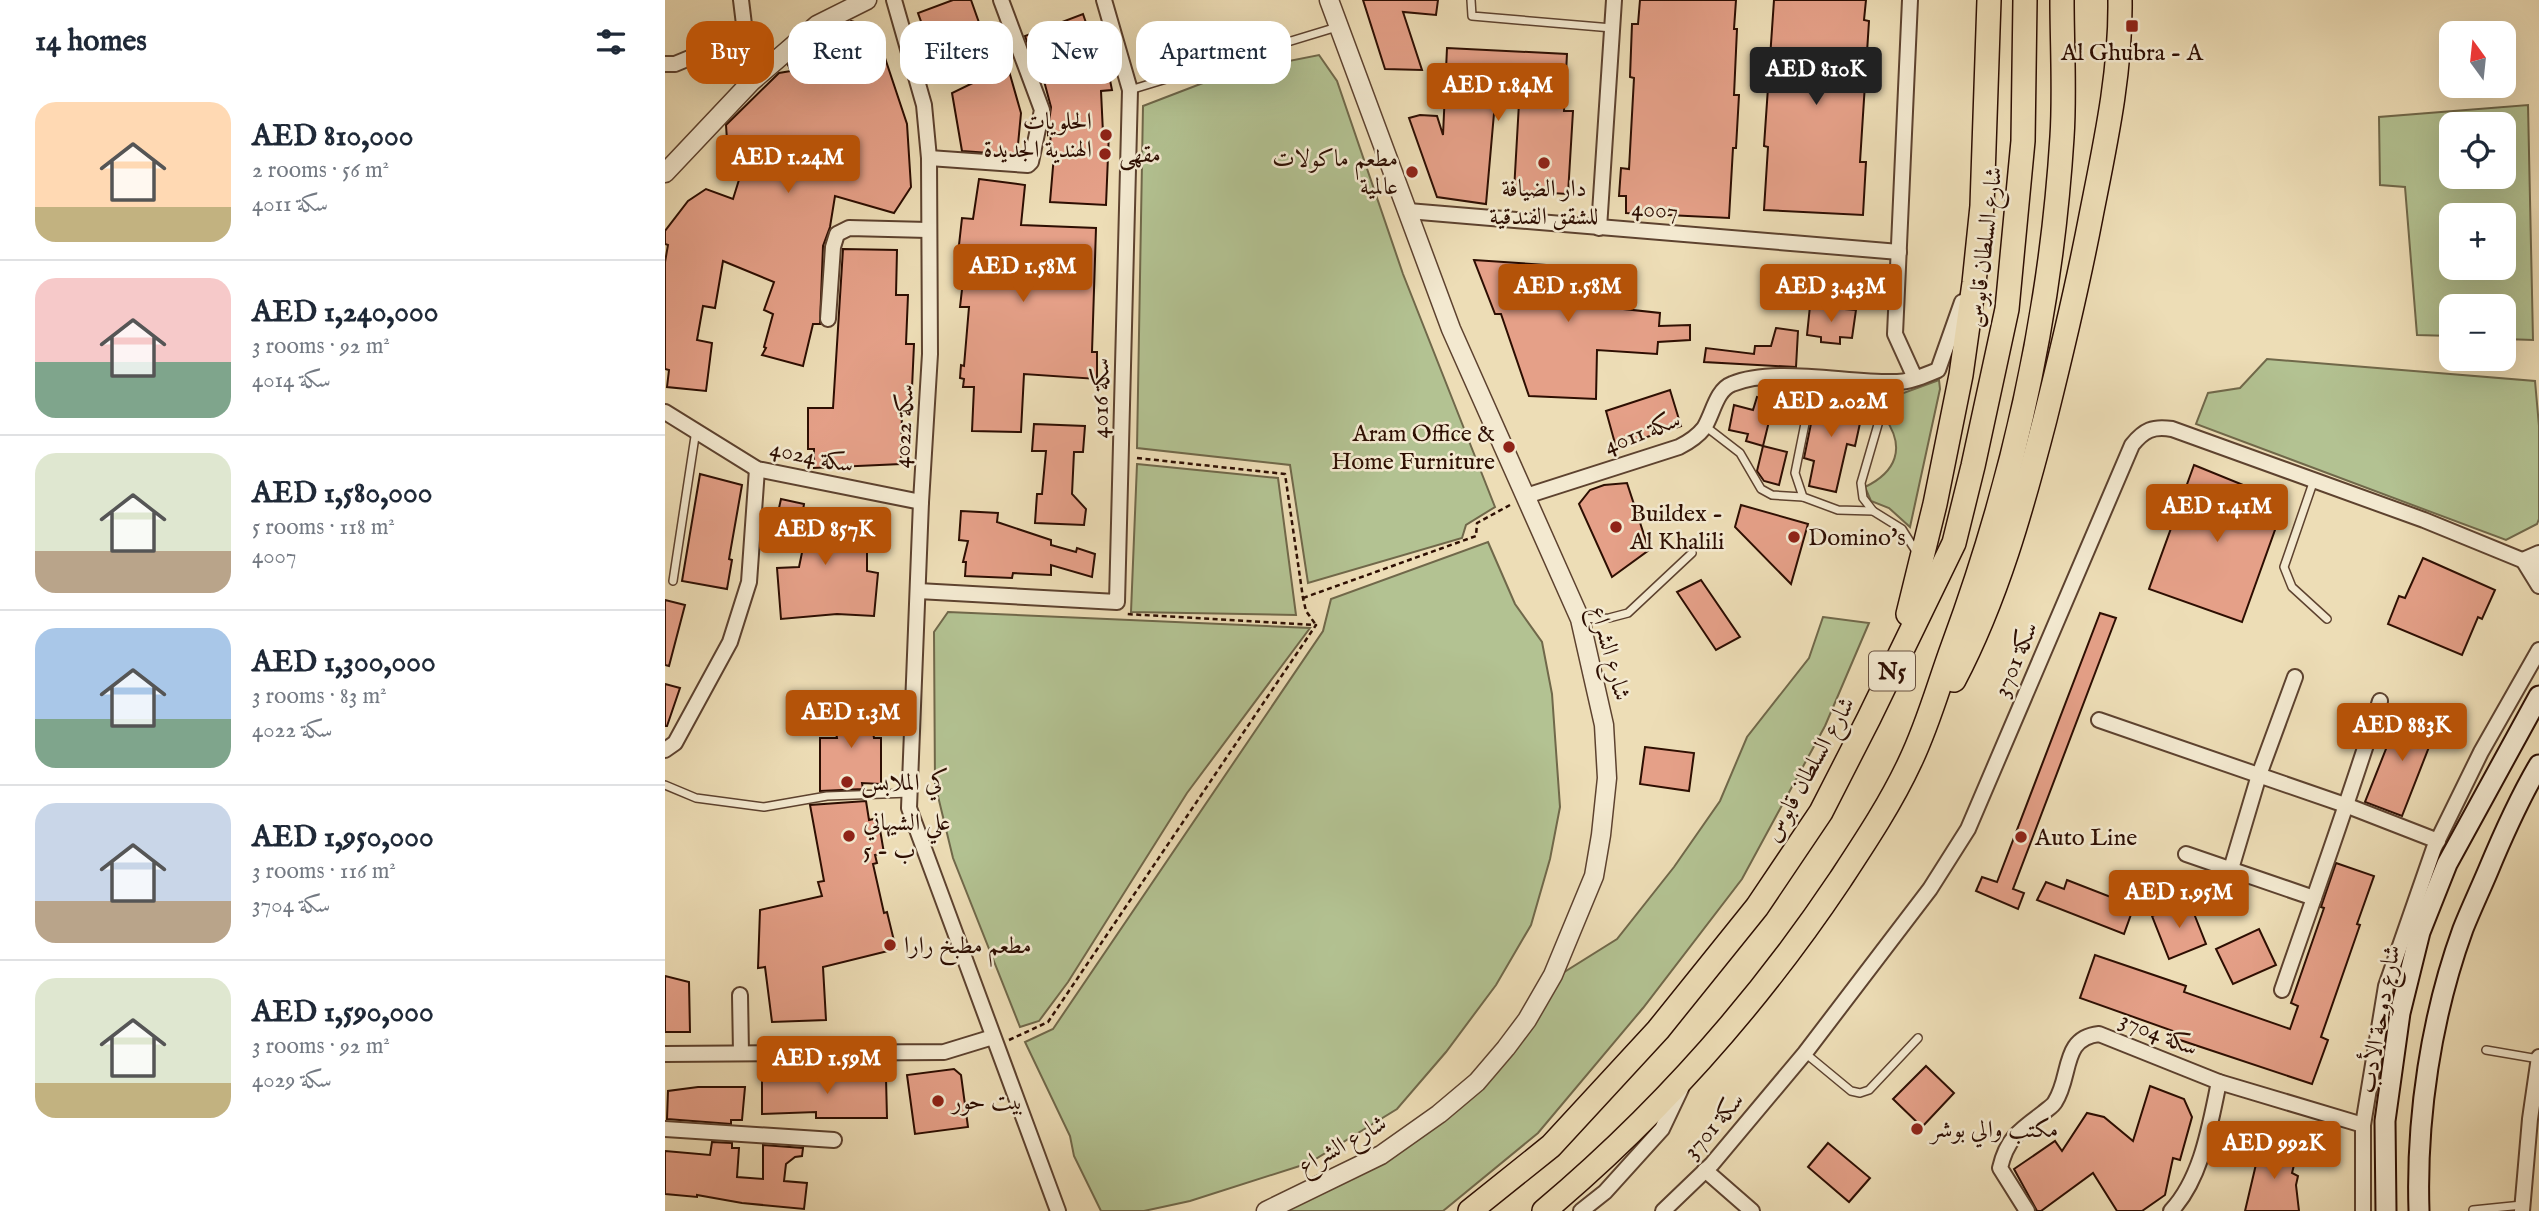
<!DOCTYPE html>
<html lang="en">
<head>
<meta charset="utf-8">
<style>
  :root { --surface:#fff; --page:#f6f6f7; --text:#1f2937; --muted:#747a83; --line:#e0e1e3; --accent:#b45309 }
  body { margin:0; font-family:"IM FELL English",Amiri,serif; background:var(--page); color:var(--text); height:100vh; display:flex; flex-direction:column; font-size:26px; white-space:nowrap }
  * { box-sizing:border-box; margin:0 }
  p { font-size:23px; color:var(--muted) }
  .icon { flex:none; width:38px; height:38px; fill:none; stroke:currentColor; stroke-width:2; stroke-linecap:round; stroke-linejoin:round }
  .map { position:relative; flex:1; overflow:hidden }
  .panel { display:flex; flex-direction:column; background:var(--surface); width:665px }
  .panel>* { flex:none }
  .hud { position:absolute; left:21px; top:21px; width:665px; height:63px; display:flex; gap:14px }
  .needle { width:46px; rotate:345deg }
  .tools { position:absolute; left:1774px; top:21px; display:grid; gap:14px }
  .tools a { display:grid; place-items:center; width:77px; height:77px; border-radius:14px; background:var(--surface); box-shadow:0 7px 28px #0002; font-size:35px }
  .price { position:absolute; translate:-50% -60px; padding:0 16px; border-radius:7px; background:var(--accent); color:#fff; font-size:23px; line-height:46px; filter:drop-shadow(0 2px 4px #0008) }
  .price::after { content:''; position:absolute; left:50%; top:42px; width:21px; height:16px; margin-left:-10px; background:inherit; clip-path:polygon(0 0,100% 0,50% 100%) }
  .price.selected { background:#222; color:#fff }
  ul { padding:0; list-style:none }
  li { display:flex; align-items:center; gap:21px; height:175px; padding:0 35px }
  li+li { border-top:2px solid var(--line) }
  li span { display:grid; place-items:center; flex:none; width:196px; height:140px; border-radius:21px; color:#555 }
  li>.icon { margin-inline-start:auto }
  span .icon { width:84px; height:84px; fill:#fffc; stroke-width:1 }
  li b { font-size:30px }
  h2 { display:flex; justify-content:space-between; align-items:center; height:84px; padding:0 35px; font-size:30px }
  .tag { padding:0 24px; border-radius:21px; background:var(--surface); box-shadow:0 7px 28px #0002; font-size:24px; line-height:63px }
  .tag.selected { background:var(--accent); color:#fff }
  main { display:flex; flex:1; min-height:0 }
  .map>svg:first-child { display:block }
</style>
</head>
<body>
<main>
<section class="panel">
<h2>14 homes<svg class="icon" aria-label="filters" viewBox="0 0 24 24"><path d="M4 7h16M4 17h16"/><circle cx="9" cy="7" r="2"/><circle cx="15" cy="17" r="2"/></svg></h2>
<ul>
<li><span style="background:linear-gradient(#ffd9b3 75%,#c2b280 0)"><svg class="icon" aria-label="home" viewBox="0 0 24 24"><path d="M3 11l9-7 9 7M6 9v11h12V9"/></svg></span><div><b>AED 810,000</b><p>2 rooms · 56 m²</p><p>سكة 4011</p></div></li>
<li><span style="background:linear-gradient(#f6c9c9 60%,#7fa58c 0)"><svg class="icon" aria-label="home" viewBox="0 0 24 24"><path d="M3 11l9-7 9 7M6 9v11h12V9"/></svg></span><div><b>AED 1,240,000</b><p>3 rooms · 92 m²</p><p>سكة 4014</p></div></li>
<li><span style="background:linear-gradient(#dfe7d0 70%,#b9a48a 0)"><svg class="icon" aria-label="home" viewBox="0 0 24 24"><path d="M3 11l9-7 9 7M6 9v11h12V9"/></svg></span><div><b>AED 1,580,000</b><p>5 rooms · 118 m²</p><p>4007</p></div></li>
<li><span style="background:linear-gradient(#a9c7e8 65%,#7fa58c 0)"><svg class="icon" aria-label="home" viewBox="0 0 24 24"><path d="M3 11l9-7 9 7M6 9v11h12V9"/></svg></span><div><b>AED 1,300,000</b><p>3 rooms · 83 m²</p><p>سكة 4022</p></div></li>
<li><span style="background:linear-gradient(#c9d6e8 70%,#b9a48a 0)"><svg class="icon" aria-label="home" viewBox="0 0 24 24"><path d="M3 11l9-7 9 7M6 9v11h12V9"/></svg></span><div><b>AED 1,950,000</b><p>3 rooms · 116 m²</p><p>سكة 3704</p></div></li>
<li><span style="background:linear-gradient(#dfe7d0 75%,#c2b280 0)"><svg class="icon" aria-label="home" viewBox="0 0 24 24"><path d="M3 11l9-7 9 7M6 9v11h12V9"/></svg></span><div><b>AED 1,590,000</b><p>3 rooms · 92 m²</p><p>سكة 4029</p></div></li>
</ul>
</section>
<div class="map">
<svg width="1874" height="1211" viewBox="0 0 1874 1211">
  <rect width="100%" height="100%" fill="#edddb6"/>
  <filter id="stains"><feTurbulence type="fractalNoise" baseFrequency=".00286" numOctaves="4"/><feColorMatrix values="0 0 0 0 .2 0 0 0 0 .09 0 0 0 0 .02 0 0 0 .5 -.17"/></filter>
  <radialGradient id="worn" r=".72"><stop offset=".6" stop-color="#630" stop-opacity="0"/><stop offset="1" stop-color="#630" stop-opacity=".3"/></radialGradient>
  <g fill="#b3c292" stroke="#70684a" stroke-width="2" fill-rule="evenodd">
    <polygon points="654,55 672,81 738,274 830,507 801,525 797,538 643,583 625,465 472,448 478,106 564,73"/>
    <path d="M1863,105L1868,340L1839,339V306H1787V336L1752,335L1740,187L1715,185L1714,117ZM1787,124H1839V177H1787ZM1839,215V268H1787V215Z"/>
    <polygon points="1602,359 1870,381 1874,426 1874,519 1872,524 1841,540 1531,424 1543,393 1575,388"/>
    <path d="M1274,380L1275,389L1245,527L1224,508L1206,501L1200,487C1231,472 1241,448 1220,418L1233,395Z"/>
    <polygon points="472,464 613,478 631,615 466,612"/>
    <polygon points="823,542 850,604 877,642 887,694 895,807 885,859 866,925 831,985 781,1052 732,1109 644,1163 525,1201 479,1211 436,1211 409,1156 405,1136 360,1042 388,1029 658,631 666,599"/>
    <polygon points="283,612 645,628 522,793 403,982 374,1021 355,1027 288,858 270,784 269,632"/>
    <polygon points="1158,617 1204,623 1160,726 1077,879 978,1008 873,1133 778,1211 614,1211 777,1119 893,976 952,939 1009,867 1055,801 1082,737 1144,658"/>
  </g>
  <g fill="#e5a088" stroke="#2d0e02" stroke-width="2">
    <polygon points="288,0 306,0 318,34 311,47 270,61 253,13"/>
    <polygon points="698,0 773,0 771,15 738,12 757,70 720,69"/>
    <polygon points="975,0 1071,0 1069,29 1072,29 1069,95 1074,95 1071,148 1068,148 1064,218 961,213 961,196 954,196 956,168 964,169 969,78 965,77 967,24 973,24"/>
    <polygon points="1109,0 1201,0 1199,20 1204,21 1195,162 1201,162 1198,215 1099,210 1103,147 1099,146"/>
    <polygon points="418,14 431,52 439,50 447,90 436,91 438,133 444,132 441,205 385,202 389,155 384,154 386,134 383,135 383,130 386,107 375,66 371,67 360,36"/>
    <polygon points="186,21 210,28 242,124 246,187 229,213 170,196 165,227 158,246 155,324 148,324 138,366 97,355 101,348 99,347 108,314 99,310 109,282 58,261 50,308 38,306 32,340 47,343 41,391 2,387 4,370 0,369 0,262 3,245 0,244 0,231 23,201 41,189 68,199 83,151 62,140 61,125 114,73 126,71 123,65 150,41"/>
    <polygon points="782,48 902,54 899,111 908,111 903,194 849,191 854,103 830,102 821,204 772,197 744,118 755,115 772,116 778,135"/>
    <polygon points="344,71 356,113 352,155 297,151 287,93 318,78"/>
    <polygon points="314,179 360,185 356,225 431,228 427,352 432,352 432,379 359,374 356,432 307,431 309,387 298,387 299,379 295,378 296,365 299,366 304,307 295,307 302,246 294,245 297,218 308,219"/>
    <polygon points="178,249 232,250 231,295 243,295 241,344 249,344 246,410 237,409 236,464 149,468 149,449 143,449 143,408 168,408"/>
    <polygon points="809,260 940,269 939,283 963,285 959,309 995,313 994,326 1025,325 1025,340 993,342 992,354 932,350 931,399 864,396 836,314 830,314"/>
    <polygon points="1145,306 1191,310 1187,338 1175,337 1175,344 1156,342 1156,337 1142,335"/>
    <polygon points="1111,328 1133,331 1131,367 1039,362 1041,348 1089,354 1090,346 1106,346"/>
    <polygon points="1005,390 1016,426 951,447 941,411"/>
    <polygon points="1152,394 1199,405 1190,446 1182,444 1171,492 1144,486 1149,461 1139,458"/>
    <polygon points="1092,397 1109,401 1098,446 1081,441 1083,434 1064,430 1069,405 1088,410"/>
    <polygon points="369,424 420,426 418,452 409,452 407,494 421,509 419,525 370,523 372,494 377,494 381,451 367,451"/>
    <polygon points="1098,446 1122,452 1114,485 1099,481 1092,471"/>
    <polygon points="1529,465 1620,502 1577,622 1484,589"/>
    <polygon points="35,474 77,485 64,559 67,560 62,589 17,581"/>
    <polygon points="962,483 984,550 947,577 914,504 925,490 939,485"/>
    <polygon points="116,499 139,504 137,517 202,522 202,571 213,573 209,616 172,614 116,619 112,568 134,567 139,543 108,535"/>
    <polygon points="1076,505 1143,524 1126,584 1070,527"/>
    <polygon points="296,511 333,513 332,522 386,540 386,545 411,552 412,548 430,554 427,577 386,565 386,575 348,573 347,578 300,576 301,562 298,562 303,541 294,540"/>
    <polygon points="1758,558 1830,590 1817,619 1813,617 1797,655 1723,624 1734,596 1740,598"/>
    <polygon points="1036,580 1075,637 1051,650 1012,592"/>
    <polygon points="0,600 20,605 4,666 0,665"/>
    <polygon points="1435,613 1451,618 1348,889 1359,893 1353,909 1311,891 1317,877 1332,882"/>
    <polygon points="0,684 15,688 2,726 0,726"/>
    <polygon points="202,699 209,738 216,738 216,784 197,783 198,789 155,791 155,738 172,738 166,705"/>
    <polygon points="1736,711 1773,724 1737,816 1700,802"/>
    <polygon points="980,747 1029,753 1024,791 975,784"/>
    <polygon points="201,801 204,820 213,818 219,853 210,855 212,863 208,864 219,913 222,912 231,949 158,967 161,1020 107,1022 100,967 93,968 95,910 157,896 153,882 159,881 145,805"/>
    <polygon points="1671,863 1709,876 1692,924 1695,925 1656,1037 1663,1040 1647,1084 1509,1038 1511,1032 1415,998 1430,955 1521,986 1519,992 1625,1029 1633,1006 1626,1003 1659,908 1656,907"/>
    <polygon points="1402,880 1469,906 1459,934 1372,900 1381,882 1399,889"/>
    <polygon points="1524,901 1541,944 1504,959 1487,916"/>
    <polygon points="1594,929 1611,965 1568,984 1551,949"/>
    <polygon points="0,976 24,982 25,1032 0,1032"/>
    <polygon points="1261,1066 1289,1093 1257,1127 1228,1099"/>
    <polygon points="289,1069 296,1075 303,1127 250,1134 242,1075"/>
    <polygon points="181,1073 210,1074 212,1080 221,1078 222,1118 151,1118 151,1112 97,1114 97,1078 151,1077 151,1074"/>
    <polygon points="1485,1086 1519,1099 1527,1117 1515,1160 1508,1158 1500,1195 1477,1211 1452,1211 1428,1173 1376,1211 1372,1211 1349,1169 1390,1141 1397,1151 1422,1113 1439,1117 1468,1141"/>
    <polygon points="33,1087 80,1087 77,1120 66,1120 66,1124 2,1119 3,1091"/>
    <polygon points="47,1142 67,1143 67,1148 74,1148 72,1177 98,1179 98,1145 138,1148 137,1156 130,1157 121,1164 119,1181 142,1183 139,1209 77,1203 32,1195 32,1197 0,1194 0,1151 45,1155"/>
    <polygon points="1163,1143 1205,1178 1184,1202 1143,1167"/>
    <polygon points="1596,1143 1626,1148 1632,1153 1627,1173 1633,1176 1631,1185 1634,1211 1580,1211"/>
  </g>
  <g fill="none" stroke-linecap="round" stroke-linejoin="round">
    <g stroke="#5d422f" stroke-width="10">
      <g id="service">
        <polyline points="806,0 807,16 947,28"/>
        <polyline points="465,90 672,27"/>
        <polyline points="1149,379 1130,473 1138,497 1173,510 1208,511"/>
        <polyline points="1234,383 1214,421 1196,483 1198,498 1208,511 1237,529 1252,553"/>
        <polyline points="1040,426 1075,453 1096,489 1107,495 1138,497"/>
        <polyline points="1649,480 1619,567 1627,587 1662,619"/>
        <polyline points="8,581 31,430"/>
        <polyline points="916,619 944,618 963,613 1027,553"/>
        <polyline points="0,785 31,798 99,807 162,796 245,793"/>
        <polyline points="1821,1050 1874,1059"/>
        <polyline points="1140,1053 1186,1091 1195,1093 1204,1090 1253,1038"/>
        <polyline points="1808,1210 1857,1205"/>
      </g>
    </g>
    <g stroke="#5d422f" stroke-width="18">
      <g id="minor">
        <polyline points="76,0 86,82"/>
        <polyline points="229,0 259,105 264,158 265,354 256,502 244,808 393,1211"/>
        <polyline points="1245,0 1230,334 1250,378"/>
        <polyline points="0,64 10,64 80,35"/>
        <polyline points="264,158 363,165 366,162 377,110 336,0"/>
        <polyline points="743,211 1234,252"/>
        <polyline points="934,228 949,0"/>
        <polyline points="163,319 168,247 172,234 184,228 263,230"/>
        <polyline points="0,412 92,469 256,502"/>
        <path d="M861,496L1014,447C1024,442 1032,437 1039,428C1048,414 1051,390 1067,384C1110,366 1185,384 1232,382C1246,382 1260,375 1273,370L1297,302"/>
        <polyline points="1858,560 1874,586"/>
        <polyline points="1858,560 1874,553"/>
        <polyline points="253,591 452,602 465,90 439,0"/>
        <polyline points="1434,720 1683,806 1773,841"/>
        <polyline points="0,750 10,743 65,642 84,582 92,469"/>
        <polyline points="1521,854 1649,898"/>
        <polyline points="1566,869 1594,775 1630,677"/>
        <path d="M1617,990C1650,894 1685,798 1715,701"/>
        <polyline points="75,995 76,1053"/>
        <polyline points="0,1054 279,1052 328,1037"/>
        <polyline points="0,1129 169,1140"/>
        <polyline points="1040,1170 1087,1211"/>
        <polyline points="916,1211 940,1192 997,1129 1016,1089"/>
        <path d="M998,1211L1047,1164L1140,1053L1265,889L1303,829L1467,445C1479,430 1488,426 1507,429L1759,520L1874,567"/>
        <path d="M1362,1211L1335,1168C1342,1138 1355,1130 1378,1113C1381,1110 1388,1106 1390,1102C1407,1076 1396,1038 1434,1034L1554,1082L1698,1125"/>
        <path d="M1506,1211C1537,1178 1545,1124 1554,1082"/>
        <polyline points="1698,1211 1698,1125 1721,986 1769,848 1816,752 1874,650"/>
        <polyline points="1857,1211 1865,1119 1874,1057"/>
      </g>
    </g>
    <g stroke="#5d422f" stroke-width="21">
      <g id="tertiary">
        <polyline points="0,173 86,82 152,25 202,0"/>
        <polyline points="601,1211 716,1155 774,1114 812,1082 841,1048 862,1020 888,975 929,876 936,835 942,778 939,725 915,619 786,329 664,0"/>
      </g>
    </g>
    <g stroke="#2d0e02" stroke-width="23">
      <g id="secondary">
        <polyline points="1721,1211 1720,1121 1735,1013 1755,932 1782,864 1874,696"/>
        <path d="M1754,1211C1751,1118 1766,1017 1798,929C1806,909 1815,890 1823,871C1838,835 1854,799 1874,765"/>
      </g>
    </g>
    <g stroke="#2d0e02" stroke-width="26">
      <g id="trunk">
        <polyline points="1243,614 1270,504 1296,375 1309,283 1317,206 1324,0"/>
        <path d="M1289,680C1332,598 1357,508 1380,419C1397,351 1413,284 1426,216C1440,145 1456,73 1455,0"/>
        <polyline points="805,1211 886,1146 993,1030 1092,907 1156,812 1204,718 1289,543 1308,466 1342,309 1358,141 1360,0"/>
        <path d="M879,1211C993,1115 1092,1004 1175,880C1200,842 1226,803 1245,762C1263,725 1274,684 1288,646C1349,481 1386,313 1397,137C1400,92 1397,45 1397,0"/>
      </g>
    </g>
    <g stroke="#2d0e02" stroke-width="2.5" stroke-dasharray="5 3.5" stroke-linecap="butt">
      <polyline points="472,458 620,474 638,598 641,611 651,625"/>
      <polyline points="638,598 811,536 812,523 845,505"/>
      <polyline points="344,1040 383,1022 651,625 461,614"/>
    </g>
    <use href="#service" stroke="#f3e9d0" stroke-width="7"/>
    <use href="#minor" stroke="#f3e9d0" stroke-width="14"/>
    <use href="#tertiary" stroke="#f3e9d0" stroke-width="18"/>
    <use href="#secondary" stroke="#f3e9d0" stroke-width="19"/>
    <use href="#trunk" stroke="#edddb6" stroke-width="23"/>
  </g>
  <g fill="#8f2418" stroke="#f3e9d0" stroke-width="2.5">
    <rect x="1460" y="19" width="14" height="14" rx="3.5"/>
    <circle cx="441" cy="135" r="7"/>
    <circle cx="440" cy="154" r="7"/>
    <circle cx="879" cy="163" r="7"/>
    <circle cx="747" cy="172" r="7"/>
    <circle cx="844" cy="447" r="7"/>
    <circle cx="951" cy="527" r="7"/>
    <circle cx="1129" cy="537" r="7"/>
    <circle cx="182" cy="782" r="7"/>
    <circle cx="184" cy="836" r="7"/>
    <circle cx="1356" cy="837" r="7"/>
    <circle cx="225" cy="945" r="7"/>
    <circle cx="273" cy="1101" r="7"/>
    <circle cx="1252" cy="1129" r="7"/>
  </g>
  <g text-anchor="middle" stroke-width="5" stroke-linejoin="round" paint-order="stroke">
    <rect fill="#f3e9d0" stroke="#685040" stroke-width="2" x="1204" y="651.5" width="46" height="39" rx="5"/>
    <g font-size="23" font-weight="bold" fill="#2d0e02">
      <text x="1227" y="679">N5</text>
    </g>
    <g font-size="24" fill="#2d0e02" stroke="#f3e9d0" text-anchor="start">
      <text x="1467" y="60" text-anchor="middle">Al Ghubra - A</text>
      <text x="427" y="129" text-anchor="end">الحلويات<tspan x="427" dy="28">الهندية الجديدة</tspan></text>
      <text x="454" y="162">مقهى</text>
      <text x="733" y="166" text-anchor="end">مطعم ماكولات<tspan x="733" dy="28">عالمية</tspan></text>
      <text x="879" y="196" text-anchor="middle">دار الضيافة<tspan x="879" dy="28">للشقق الفندقية</tspan></text>
      <text x="830" y="441" text-anchor="end">Aram Office &amp;<tspan x="830" dy="28">Home Furniture</tspan></text>
      <text x="965" y="521">Buildex -<tspan x="965" dy="28">Al Khalili</tspan></text>
      <text x="1143" y="545">Domino's</text>
      <text x="196" y="790">كي الملابس</text>
      <text x="198" y="830">علي الشيهاني<tspan x="198" dy="28">ب - 5</tspan></text>
      <text x="1370" y="845">Auto Line</text>
      <text x="239" y="953">مطعم مطبخ رارا</text>
      <text x="287" y="1109">بيت حور</text>
      <text x="1266" y="1137">مكتب والي بوشر</text>
    </g>
    <g font-size="24" fill="#2d0e02" stroke="#f3e9d0">
      <text transform="translate(990 209) rotate(4)" y="8">4007</text>
      <text transform="translate(1319 247) rotate(-83)" y="8">شارع السلطان قابوس</text>
      <text transform="translate(435 398) rotate(-89)" y="8">سكة 4016</text>
      <text transform="translate(238 426) rotate(-87)" y="8">سكة 4022</text>
      <text transform="translate(977 432) rotate(-21)" y="8">سكة 4011</text>
      <text transform="translate(147 456) rotate(12)" y="8">سكة 4024</text>
      <text transform="translate(946 653) rotate(75)" y="8">شارع الشراع</text>
      <text transform="translate(1350 659) rotate(-67)" y="8">سكة 3701</text>
      <text transform="translate(1144 769) rotate(-61)" y="8">شارع السلطان قابوس</text>
      <text transform="translate(1714 1019) rotate(-80)" y="8">شارع دوحة الأدب</text>
      <text transform="translate(1494 1033) rotate(22)" y="8">سكة 3704</text>
      <text transform="translate(1048 1125) rotate(-49)" y="8">سكة 3701</text>
      <text transform="translate(677 1144) rotate(-29)" y="8">شارع الشراع</text>
    </g>
  </g>
  <rect width="100%" height="100%" filter="url(#stains)"/>
  <rect width="100%" height="100%" fill="url(#worn)"/>
</svg>
<div class="tools">
<a><svg class="needle" viewBox="-14 -14 28 28"><path d="M0-13l5 13h-10z" fill="#e53935"/><path d="M0 13l5-13h-10z" fill="#747a83"/></svg></a>
<a><svg class="icon" aria-label="locate" viewBox="0 0 24 24"><circle cx="12" cy="12" r="6"/><path d="M12 2v4M12 18v4M2 12h4M18 12h4"/></svg></a>
<a>+</a>
<a>−</a>
</div>
<b class="price selected" style="left:1151px;top:107px">AED 810K</b>
<b class="price" style="left:833px;top:123px">AED 1.84M</b>
<b class="price" style="left:123px;top:195px">AED 1.24M</b>
<b class="price" style="left:358px;top:304px">AED 1.58M</b>
<b class="price" style="left:903px;top:324px">AED 1.58M</b>
<b class="price" style="left:1166px;top:324px">AED 3.43M</b>
<b class="price" style="left:1166px;top:439px">AED 2.02M</b>
<b class="price" style="left:1552px;top:544px">AED 1.41M</b>
<b class="price" style="left:160px;top:567px">AED 857K</b>
<b class="price" style="left:186px;top:750px">AED 1.3M</b>
<b class="price" style="left:1737px;top:763px">AED 883K</b>
<b class="price" style="left:1514px;top:930px">AED 1.95M</b>
<b class="price" style="left:162px;top:1096px">AED 1.59M</b>
<b class="price" style="left:1609px;top:1181px">AED 992K</b>
<div class="hud">
<a class="tag selected">Buy</a>
<a class="tag">Rent</a>
<a class="tag">Filters</a>
<a class="tag">New</a>
<a class="tag">Apartment</a>
</div>
</div>
</main>
</body>
</html>
